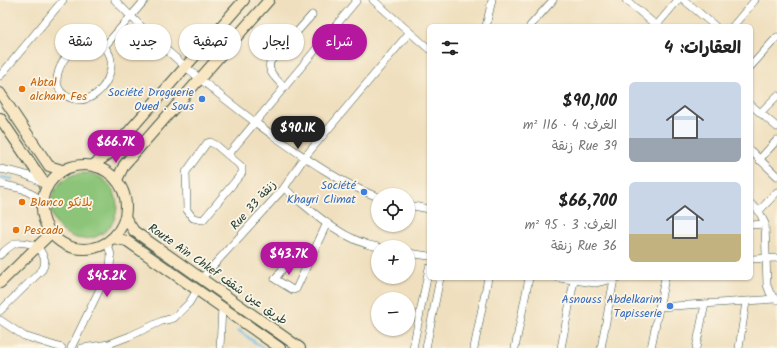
<!DOCTYPE html>
<html lang="ar">
<head>
<meta charset="utf-8">
<style>
  :root { --surface:#fff; --page:#f6f6f6; --text:#222; --muted:#767676; --accent:#b5179e }
  body { margin:0; font-family:Kalam,"Playpen Sans Arabic",sans-serif; background:var(--page); color:var(--text); direction:rtl; height:100vh; display:flex; flex-direction:column; font-size:15px; white-space:nowrap }
  * { box-sizing:border-box; margin:0 }
  p { font-size:13px; color:var(--muted) }
  .icon { flex:none; width:22px; height:22px; fill:none; stroke:currentColor; stroke-width:2; stroke-linecap:round; stroke-linejoin:round }
  .map { position:relative; flex:1; overflow:hidden; direction:ltr }
  .details { position:absolute; left:427px; top:24px; width:326px; height:256px; display:flex; flex-direction:column; background:var(--surface); border-radius:6px; box-shadow:0 1px 3px #0004; direction:rtl }
  .details>* { flex:none }
  .banner { position:absolute; left:12px; top:24px; width:355px; height:36px; direction:rtl; display:flex; gap:8px }
  .controls { position:absolute; left:371px; top:188px; display:grid; gap:8px }
  .controls a { display:grid; place-items:center; width:44px; height:44px; border-radius:50%; background:var(--surface); box-shadow:0 1px 3px #0004; font-size:20px }
  .price { position:absolute; translate:-50% -34px; padding:0 9px; border-radius:14px; background:var(--accent); color:#fff; font-size:13px; line-height:26px; filter:drop-shadow(0 1px 2px #0008) }
  .price::after { content:''; position:absolute; left:50%; top:24px; width:12px; height:9px; margin-left:-6px; background:inherit; clip-path:polygon(0 0,100% 0,50% 100%) }
  .price.current { background:#222; color:#fff }
  ul { padding:0; list-style:none }
  li { display:flex; align-items:center; gap:12px; height:100px; padding:0 12px }
  li span { display:grid; place-items:center; flex:none; width:112px; height:80px; border-radius:6px; color:#555 }
  li>.icon { margin-inline-start:auto }
  span .icon { width:48px; height:48px; fill:#fffc; stroke-width:1 }
  li b { font-size:17px }
  h2 { display:flex; justify-content:space-between; align-items:center; height:48px; padding:0 12px; font-size:17px }
  .pill { padding:0 14px; border-radius:18px; background:var(--surface); box-shadow:0 1px 3px #0004; font-size:14px; line-height:36px }
  .pill.current { background:var(--accent); color:#fff }
  .map>svg:first-child { display:block }
</style>
</head>
<body>
<div class="map">
<svg width="777" height="348" viewBox="0 0 777 348">
  <rect width="100%" height="100%" fill="#fcf5e5"/>
  <filter id="ink" filterUnits="userSpaceOnUse"><feTurbulence type="fractalNoise" baseFrequency=".025" numOctaves="2"/><feDisplacementMap in="SourceGraphic" scale="8" xChannelSelector="R" yChannelSelector="G"/><feConvolveMatrix kernelMatrix="1 2 1 2 8 2 1 2 1" color-interpolation-filters="sRGB"/></filter>
  <filter id="wash" filterUnits="userSpaceOnUse"><feTurbulence type="fractalNoise" baseFrequency=".012" numOctaves="4" result="noise"/><feDisplacementMap in="SourceGraphic" scale="16" xChannelSelector="R" yChannelSelector="G"/><feGaussianBlur stdDeviation="0.9" result="paint"/><feColorMatrix in="noise" values="0 0 0 0 0 0 0 0 0 0 0 0 0 0 0 0 0 1.4 0 .05"/><feComposite in="paint" operator="in"/></filter>
  <g filter="url(#wash)">
    <rect width="100%" height="100%" fill="#efdfbe"/>
    <circle fill="#8cc579" stroke="#568156" cx="84" cy="206" r="33"/>
    <g fill="none" stroke-linecap="round" stroke-linejoin="round">
      <g stroke="#6cbfe8" stroke-width="2.5">
        <polyline points="0,177 12,179"/>
        <polyline points="238,330 263,348"/>
      </g>
    </g>
  </g>
  <g filter="url(#ink)">
    <g fill="none" stroke-linecap="round" stroke-linejoin="round">
      <g stroke="#3e5549" stroke-width="8">
        <g id="street">
          <path d="M115,0C162,50 215,93 271,134C305,158 340,183 378,197"/>
          <polyline points="373,0 429,49"/>
          <polyline points="626,0 657,26"/>
          <polyline points="684,0 715,26"/>
          <polyline points="486,26 492,0"/>
          <polyline points="530,26 553,0"/>
          <polyline points="656,26 678,0"/>
          <polyline points="733,26 755,0"/>
          <path d="M84,42C133,40 107,108 74,99C41,91 63,50 84,42Z"/>
          <polyline points="104,47 145,0"/>
          <polyline points="751,66 777,37"/>
          <polyline points="0,76 63,0"/>
          <path d="M284,87C278,80 267,73 270,62L312,15"/>
          <polyline points="751,105 777,127"/>
          <polyline points="760,113 777,96"/>
          <polygon points="210,142 216,145 242,167 242,173 203,220 193,218 187,210 186,172 207,143"/>
          <polyline points="751,151 777,176"/>
          <polyline points="228,155 357,0"/>
          <polyline points="759,160 777,140"/>
          <path d="M0,169C16,172 29,174 42,183"/>
          <polyline points="0,184 23,189 42,200"/>
          <path d="M284,188C310,210 343,241 378,247"/>
          <polyline points="751,204 759,211 765,224 767,285 770,293 777,300"/>
          <polyline points="408,205 429,209"/>
          <polyline points="759,211 777,192"/>
          <polyline points="751,225 765,224"/>
          <polyline points="408,253 429,256"/>
          <path d="M0,255C15,241 17,240 37,246C43,255 48,260 42,270L0,311"/>
          <polyline points="311,259 296,251 275,279 293,290 296,289 327,223"/>
          <polyline points="751,259 777,258"/>
          <polyline points="559,278 595,283 617,278"/>
          <polyline points="201,279 284,188 304,158 409,33"/>
          <polyline points="659,307 775,299"/>
          <polyline points="0,320 24,336 62,348"/>
          <polyline points="71,348 110,268 111,255 107,242"/>
          <polyline points="82,348 109,344 130,336 162,321 174,318 189,303 197,290"/>
          <polyline points="220,348 222,307"/>
          <polyline points="413,348 429,268"/>
          <polyline points="426,348 440,278"/>
          <polyline points="474,348 488,278"/>
          <polyline points="515,348 529,278"/>
          <polyline points="561,348 574,281"/>
          <polyline points="601,348 614,279"/>
          <polyline points="651,348 665,278"/>
          <polyline points="696,348 705,304"/>
          <polyline points="739,348 746,302"/>
        </g>
      </g>
      <g stroke="#3e5549" stroke-width="12">
        <g id="secondary">
          <polyline points="0,93 49,166 62,170"/>
          <polyline points="0,118 47,187"/>
          <circle cx="84" cy="207" r="42"/>
          <polyline points="93,165 109,154 244,0"/>
          <polyline points="117,180 124,165 269,0"/>
          <polyline points="125,217 134,231 300,348"/>
          <polyline points="113,238 127,241 280,348"/>
          <polyline points="0,283 51,233"/>
        </g>
      </g>
      <use href="#street" stroke="#fff" stroke-width="7"/>
      <use href="#secondary" stroke="#f9e7c3" stroke-width="10"/>
    </g>
  </g>
  <g fill="#e8710a" stroke="#fcf5e5" stroke-width="1.5">
    <circle cx="22" cy="89" r="4"/>
    <circle cx="22" cy="202" r="4"/>
    <circle cx="16" cy="230" r="4"/>
  </g>
  <g fill="#3f7fe0" stroke="#fcf5e5" stroke-width="1.5">
    <circle cx="202" cy="99" r="4"/>
    <circle cx="364" cy="192" r="4"/>
    <circle cx="670" cy="306" r="4"/>
  </g>
  <g text-anchor="middle" stroke-width="3.5" stroke-linejoin="round" paint-order="stroke">
    <g font-size="12" fill="#c56008" stroke="#fcf5e5" text-anchor="start">
      <text x="30" y="86">Abtal<tspan x="30" dy="14">alcham Fes</tspan></text>
      <text x="30" y="206">Blanco بلانكو</text>
      <text x="24" y="234">Pescado</text>
    </g>
    <g font-size="12" fill="#366cbe" stroke="#fcf5e5" text-anchor="end">
      <text x="194" y="96">Société Droguerie<tspan x="194" dy="14">Oued . Sous</tspan></text>
      <text x="356" y="189">Société<tspan x="356" dy="14">Khayri Climat</tspan></text>
      <text x="662" y="303">Asnouss Abdelkarim<tspan x="662" dy="14">Tapisserie</tspan></text>
    </g>
    <g font-size="12" fill="#1f3d34" stroke="#fcf5e5">
      <text transform="translate(253 205) rotate(-48)" y="4">Rue 33 زنقة</text>
      <text transform="translate(218 274) rotate(35)" y="4">Route Aïn Chkef طريق عين شقف</text>
    </g>
  </g>
</svg>
<div class="controls">
<a><svg class="icon" aria-label="locate" viewBox="0 0 24 24"><circle cx="12" cy="12" r="6"/><path d="M12 2v4M12 18v4M2 12h4M18 12h4"/></svg></a>
<a>+</a>
<a>−</a>
</div>
<b class="price current" style="left:298px;top:150px">$90.1K</b>
<b class="price" style="left:116px;top:164px">$66.7K</b>
<b class="price" style="left:289px;top:276px">$43.7K</b>
<b class="price" style="left:107px;top:298px">$45.2K</b>
<div class="banner">
<a class="pill current">شراء</a>
<a class="pill">إيجار</a>
<a class="pill">تصفية</a>
<a class="pill">جديد</a>
<a class="pill">شقة</a>
</div>
<section class="details">
<h2>العقارات: 4<svg class="icon" aria-label="filters" viewBox="0 0 24 24"><path d="M4 7h16M4 17h16"/><circle cx="9" cy="7" r="2"/><circle cx="15" cy="17" r="2"/></svg></h2>
<ul>
<li><span style="background:linear-gradient(#c9d6e8 70%,#9aa5b1 0)"><svg class="icon" aria-label="home" viewBox="0 0 24 24"><path d="M3 11l9-7 9 7M6 9v11h12V9"/></svg></span><div><b>$90,100</b><p>الغرف: 4 · 116 m²</p><p>Rue 39 زنقة</p></div></li>
<li><span style="background:linear-gradient(#c9d6e8 65%,#c2b280 0)"><svg class="icon" aria-label="home" viewBox="0 0 24 24"><path d="M3 11l9-7 9 7M6 9v11h12V9"/></svg></span><div><b>$66,700</b><p>الغرف: 3 · 95 m²</p><p>Rue 36 زنقة</p></div></li>
</ul>
</section>
</div>
</body>
</html>
